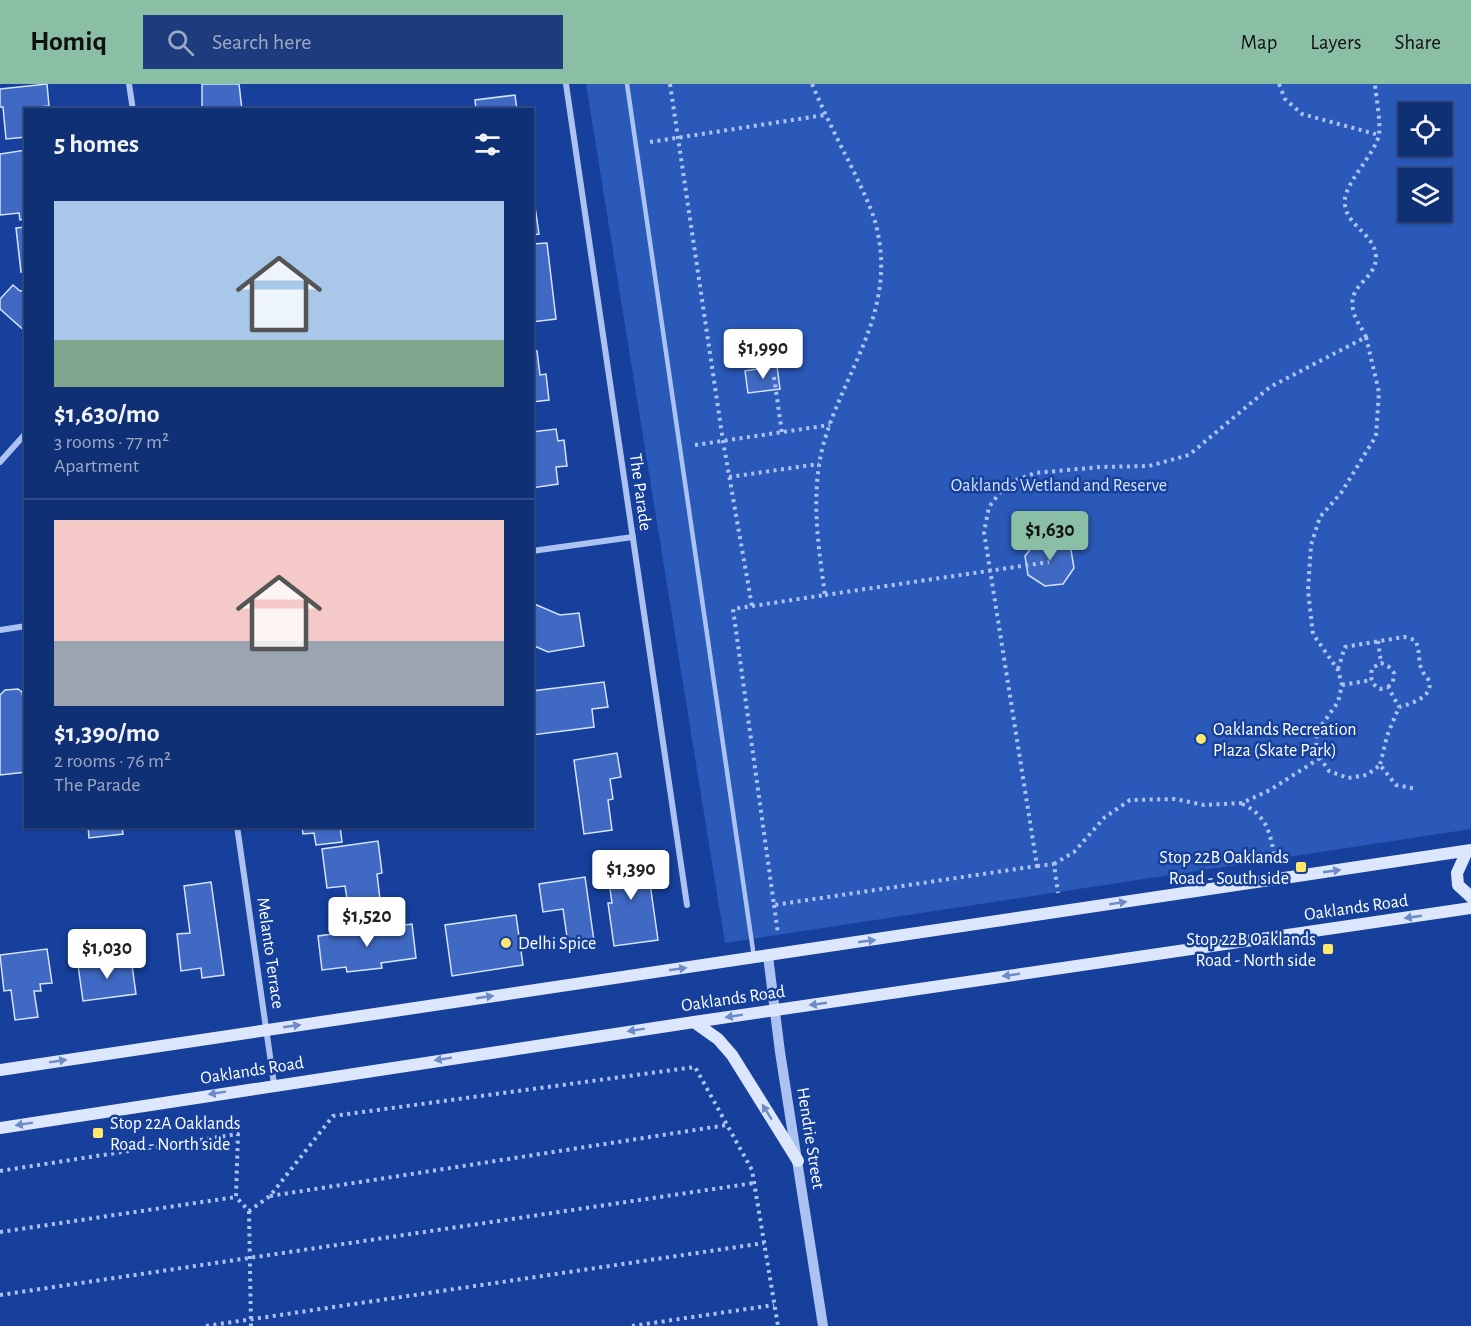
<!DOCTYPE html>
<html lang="en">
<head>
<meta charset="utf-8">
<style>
  :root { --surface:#103075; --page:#1e3c7d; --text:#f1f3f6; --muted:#9ca9c5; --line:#304b87; --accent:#8abfa5 }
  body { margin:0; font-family:"Alegreya Sans",sans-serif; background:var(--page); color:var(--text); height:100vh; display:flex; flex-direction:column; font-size:22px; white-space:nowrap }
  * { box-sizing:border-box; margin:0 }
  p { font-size:20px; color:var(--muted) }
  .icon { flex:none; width:33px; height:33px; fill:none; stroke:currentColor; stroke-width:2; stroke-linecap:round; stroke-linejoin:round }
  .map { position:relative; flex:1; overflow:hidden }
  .panel { position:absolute; left:24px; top:24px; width:510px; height:720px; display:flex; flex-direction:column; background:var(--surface); border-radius:0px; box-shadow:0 2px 4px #0004,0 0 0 2px var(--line) }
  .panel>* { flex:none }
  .fabs { position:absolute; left:1398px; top:18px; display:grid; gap:12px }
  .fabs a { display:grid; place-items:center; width:54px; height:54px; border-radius:0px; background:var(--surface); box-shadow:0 2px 4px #0004,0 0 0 2px var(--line); font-size:30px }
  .price { position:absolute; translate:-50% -51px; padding:0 14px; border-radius:6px; background:#fff; color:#222; font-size:20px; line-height:39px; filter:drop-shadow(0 2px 3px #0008) }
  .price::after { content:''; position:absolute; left:50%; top:36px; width:18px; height:14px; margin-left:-9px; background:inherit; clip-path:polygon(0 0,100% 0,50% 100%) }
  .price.on { background:var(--accent); color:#111 }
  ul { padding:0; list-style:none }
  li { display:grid; align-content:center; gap:12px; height:318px; padding:0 30px }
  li+li { border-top:2px solid var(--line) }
  li span { display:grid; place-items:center; height:186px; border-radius:0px; color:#555 }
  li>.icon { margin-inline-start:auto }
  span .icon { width:108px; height:108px; fill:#fffc; stroke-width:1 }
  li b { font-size:26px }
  h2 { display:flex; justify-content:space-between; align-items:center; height:72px; padding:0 30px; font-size:26px }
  header { display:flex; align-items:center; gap:36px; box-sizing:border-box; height:84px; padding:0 30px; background:var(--accent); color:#111 }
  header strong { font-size:28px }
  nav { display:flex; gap:33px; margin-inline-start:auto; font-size:21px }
  .search { width:420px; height:54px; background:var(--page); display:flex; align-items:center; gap:15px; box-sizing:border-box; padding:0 21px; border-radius:0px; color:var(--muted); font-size:22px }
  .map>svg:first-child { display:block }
</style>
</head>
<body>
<header>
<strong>Homiq</strong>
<div class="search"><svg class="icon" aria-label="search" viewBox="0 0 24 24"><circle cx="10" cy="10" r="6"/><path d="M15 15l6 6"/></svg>Search here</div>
<nav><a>Map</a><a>Layers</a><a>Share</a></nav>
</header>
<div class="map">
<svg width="1471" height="1242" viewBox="0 0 1471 1242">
  <rect width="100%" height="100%" fill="#16409c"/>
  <path fill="#2a59b9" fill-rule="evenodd" d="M586,0H1471V745L725,859ZM1408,28H1442V62H1408ZM1408,94H1442V128H1408Z"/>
  <g fill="#3f69c2" stroke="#d4e2fd" stroke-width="1.5">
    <polygon points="47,0 49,22 40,23 41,26 26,26 26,53 6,55 3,23 0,23 0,5"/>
    <polygon points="202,0 239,0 242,26 202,26"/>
    <polygon points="515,11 517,26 476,26 475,16"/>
    <polygon points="26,66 26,135 20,136 19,129 0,131 0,70"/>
    <polygon points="532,102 539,150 532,151"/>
    <polygon points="26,143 26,188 21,188 16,144"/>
    <polygon points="547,159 556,235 532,238 532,160"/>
    <polygon points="13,201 20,207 26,206 26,248 0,225 0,215"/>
    <polygon points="532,267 537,267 540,291 546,290 549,316 532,318"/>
    <polygon points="777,282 780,305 748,309 745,287"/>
    <polygon points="556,345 558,357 564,356 567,382 556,383 558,400 532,404 532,348"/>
    <polygon points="1056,455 1071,466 1074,484 1063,500 1045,502 1028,491 1025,472 1037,457"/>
    <polygon points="532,519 560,531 579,529 584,562 548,568 532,561"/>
    <polygon points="604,598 608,623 592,625 594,643 532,651 532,607"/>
    <polygon points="18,605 22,608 26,631 26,688 0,691 0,611 5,606"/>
    <polygon points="617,669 621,693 610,695 613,715 608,716 612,746 584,750 574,676"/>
    <polygon points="88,742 122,742 123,750 89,754"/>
    <polygon points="302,742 340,742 342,758 316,761 314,749 303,750"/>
    <polygon points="378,757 382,789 377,790 381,824 349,828 345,802 327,804 322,765"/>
    <polygon points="646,771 658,856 614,862 608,819 612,819 606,777"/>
    <polygon points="585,793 594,857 568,860 563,825 543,828 539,800"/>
    <polygon points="211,798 224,891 202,894 201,884 181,887 177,850 190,849 184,802"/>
    <polygon points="516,831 523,881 452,892 445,841"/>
    <polygon points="412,840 416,874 381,879 382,884 347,888 346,883 322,886 318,852"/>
    <polygon points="47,865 52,899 40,900 41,907 34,907 38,933 15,936 11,906 4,907 0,871"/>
    <polygon points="131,874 136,910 83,917 78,881"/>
  </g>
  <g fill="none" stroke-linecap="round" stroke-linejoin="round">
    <g stroke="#acc3f2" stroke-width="4" stroke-dasharray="3 4.5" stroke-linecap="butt">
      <polyline points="670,0 723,357 752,522"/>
      <path d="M812,0C825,31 840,60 855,90C864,110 874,128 878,150C894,230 845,286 824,358C810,409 818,460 825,511L733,525L774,821L1037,782L984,448L989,423L1006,400L1035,389L1100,383L1149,382L1189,371L1270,303L1366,253C1363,245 1356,238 1354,229C1345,200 1376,197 1376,173C1375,148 1342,141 1345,115C1346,98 1377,67 1379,50C1381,39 1376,13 1375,0"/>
      <polyline points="1279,0 1285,15 1302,30 1379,51"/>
      <polyline points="650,58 825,31"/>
      <polyline points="1366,253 1379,308 1376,352 1341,409 1320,433 1311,461 1308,507 1313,550 1338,586 1342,601 1338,618 1317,648 1316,664 1320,674 1329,687 1348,694 1367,691 1380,681 1396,701 1416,705"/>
      <polyline points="774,293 782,349"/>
      <polyline points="695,361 830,341"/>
      <polyline points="729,393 819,380"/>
      <polyline points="825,511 1049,478"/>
      <polyline points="1378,557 1381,579"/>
      <path d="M1338,585L1345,563L1404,553L1415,556C1420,565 1418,574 1421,584C1422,589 1427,592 1429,597C1434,613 1410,620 1399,623L1387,652L1380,681"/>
      <polyline points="1342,601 1372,596"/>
      <path d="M1388,603L1393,598L1394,589L1388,582L1381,579L1372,584C1370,594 1371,600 1380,605L1388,603L1399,623"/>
      <path d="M1242,720C1268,731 1271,752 1275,777"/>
      <polyline points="1054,780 1074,768 1105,733 1130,716 1175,715 1204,721 1242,719 1270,706 1320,674"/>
      <polyline points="1037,782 1054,780 1058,809"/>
      <polyline points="774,821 778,850"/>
      <polyline points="0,1087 238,1050 236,1113 249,1127 270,1112 333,1032 695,983 752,1086 778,1242"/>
      <polyline points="270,1112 727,1041"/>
      <polyline points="249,1127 251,1242"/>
      <polyline points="0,1148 236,1113"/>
      <polyline points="0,1211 754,1099"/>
      <polyline points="206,1242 764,1159"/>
      <polyline points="632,1242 774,1221"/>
    </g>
    <polyline stroke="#acc3f2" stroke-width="4.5" points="627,0 754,873"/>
    <g stroke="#acc3f2" stroke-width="6">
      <polyline points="129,0 133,26"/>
      <polyline points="566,0 687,821"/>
      <polyline points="0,378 26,349"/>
      <polyline points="532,467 633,453"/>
      <polyline points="0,546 26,542"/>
      <polyline points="237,742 274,1000"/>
    </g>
    <polyline stroke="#acc3f2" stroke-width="10" points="768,872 780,968 823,1242"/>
    <g stroke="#dce6fc" stroke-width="12">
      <polyline points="1467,767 1457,789 1458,801 1471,813"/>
      <polyline points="694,938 718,955 732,971 798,1077"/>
      <polyline points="0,986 1471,766"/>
      <polyline points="0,1044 694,938 1471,824"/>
    </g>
  </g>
  <defs><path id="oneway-solid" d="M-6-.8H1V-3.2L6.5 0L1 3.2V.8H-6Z" transform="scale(1.5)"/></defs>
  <g fill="#6f8bc7">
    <use href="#oneway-solid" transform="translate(1332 787) rotate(-8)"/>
    <use href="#oneway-solid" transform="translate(1118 819) rotate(-9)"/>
    <use href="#oneway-solid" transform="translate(1413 833) rotate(172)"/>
    <use href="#oneway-solid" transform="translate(867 857) rotate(-8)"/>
    <use href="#oneway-solid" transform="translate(678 885) rotate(-8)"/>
    <use href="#oneway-solid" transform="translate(1011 891) rotate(172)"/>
    <use href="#oneway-solid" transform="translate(485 913) rotate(-8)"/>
    <use href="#oneway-solid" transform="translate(818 920) rotate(172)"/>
    <use href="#oneway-solid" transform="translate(734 932) rotate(171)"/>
    <use href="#oneway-solid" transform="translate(292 942) rotate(-8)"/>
    <use href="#oneway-solid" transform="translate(636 946) rotate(171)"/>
    <use href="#oneway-solid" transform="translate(443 975) rotate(171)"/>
    <use href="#oneway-solid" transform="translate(58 977) rotate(-9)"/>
    <use href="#oneway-solid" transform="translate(217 1009) rotate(171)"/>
    <use href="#oneway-solid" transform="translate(767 1028) rotate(-122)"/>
    <use href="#oneway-solid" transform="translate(24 1040) rotate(171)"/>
  </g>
  <g fill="#ffe76e" stroke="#16409c" stroke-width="2">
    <circle cx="1201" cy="655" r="6"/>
    <rect x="1295" y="777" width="12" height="12" rx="3"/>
    <circle cx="506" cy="859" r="6"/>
    <rect x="1322" y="859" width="12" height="12" rx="3"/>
    <rect x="92" y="1043" width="12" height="12" rx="3"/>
  </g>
  <g text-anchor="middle" stroke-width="5" stroke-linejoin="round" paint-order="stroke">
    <g font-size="18" fill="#d4e2fd" stroke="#16409c">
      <text x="1059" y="407">Oaklands Wetland and Reserve</text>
    </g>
    <g font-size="18" fill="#fff" stroke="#16409c">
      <text transform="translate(641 408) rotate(82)" y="6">The Parade</text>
      <text transform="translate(1356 823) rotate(-8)" y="6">Oaklands Road</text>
      <text transform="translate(271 869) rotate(82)" y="6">Melanto Terrace</text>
      <text transform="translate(733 914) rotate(-8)" y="6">Oaklands Road</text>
      <text transform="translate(252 986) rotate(-9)" y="6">Oaklands Road</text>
      <text transform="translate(811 1054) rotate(81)" y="6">Hendrie Street</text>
    </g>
    <g font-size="18" fill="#fff" stroke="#16409c" text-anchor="start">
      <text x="1213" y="651">Oaklands Recreation<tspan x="1213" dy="21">Plaza (Skate Park)</tspan></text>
      <text x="1289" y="779" text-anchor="end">Stop 22B Oaklands<tspan x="1289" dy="21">Road - South side</tspan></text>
      <text x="1316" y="861" text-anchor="end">Stop 22B Oaklands<tspan x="1316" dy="21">Road - North side</tspan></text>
      <text x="518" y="865">Delhi Spice</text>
      <text x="110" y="1045">Stop 22A Oaklands<tspan x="110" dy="21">Road - North side</tspan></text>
    </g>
  </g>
</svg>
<div class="fabs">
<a><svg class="icon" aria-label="locate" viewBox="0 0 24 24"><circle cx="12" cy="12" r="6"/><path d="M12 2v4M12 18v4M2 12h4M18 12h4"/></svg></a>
<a><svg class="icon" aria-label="layers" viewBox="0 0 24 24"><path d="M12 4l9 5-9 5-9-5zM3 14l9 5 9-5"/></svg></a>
</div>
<b class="price" style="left:763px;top:296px">$1,990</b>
<b class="price on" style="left:1050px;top:478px">$1,630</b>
<b class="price" style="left:631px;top:817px">$1,390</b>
<b class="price" style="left:367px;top:864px">$1,520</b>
<b class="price" style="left:107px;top:896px">$1,030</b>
<section class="panel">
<h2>5 homes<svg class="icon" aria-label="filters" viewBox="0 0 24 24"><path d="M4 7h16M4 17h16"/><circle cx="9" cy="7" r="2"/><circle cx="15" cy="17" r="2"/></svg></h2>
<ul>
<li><span style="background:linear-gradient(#a9c7e8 75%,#7fa58c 0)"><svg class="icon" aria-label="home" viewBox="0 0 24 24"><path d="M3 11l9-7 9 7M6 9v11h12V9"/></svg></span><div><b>$1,630/mo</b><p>3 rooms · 77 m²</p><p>Apartment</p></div></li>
<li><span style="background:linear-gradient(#f6c9c9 65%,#9aa5b1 0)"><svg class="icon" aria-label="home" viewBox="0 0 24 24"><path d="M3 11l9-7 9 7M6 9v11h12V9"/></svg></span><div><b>$1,390/mo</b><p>2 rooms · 76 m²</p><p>The Parade</p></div></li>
</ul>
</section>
</div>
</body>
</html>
